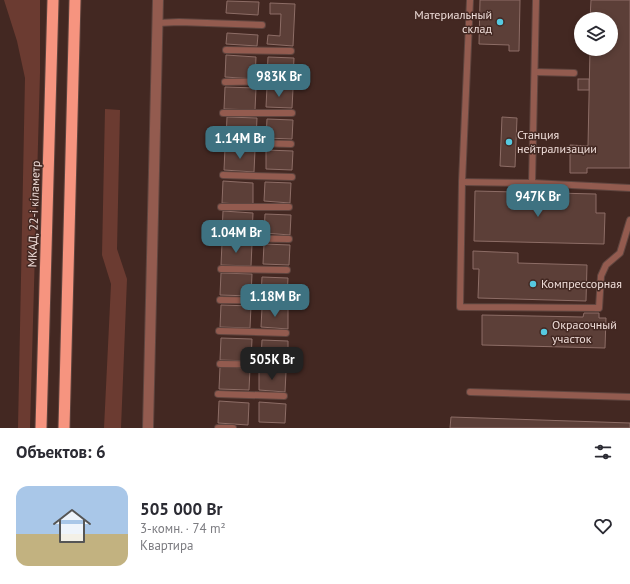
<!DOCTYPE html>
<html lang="ru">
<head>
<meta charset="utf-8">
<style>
  :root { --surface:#fff; --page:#f2f2f3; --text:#2b2b33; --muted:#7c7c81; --accent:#3e7281 }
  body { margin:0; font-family:"PT Sans",sans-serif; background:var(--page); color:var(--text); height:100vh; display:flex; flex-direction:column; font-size:15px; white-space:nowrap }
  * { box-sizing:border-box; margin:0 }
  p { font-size:13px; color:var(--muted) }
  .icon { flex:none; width:22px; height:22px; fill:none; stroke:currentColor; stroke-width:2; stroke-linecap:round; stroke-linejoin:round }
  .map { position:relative; height:428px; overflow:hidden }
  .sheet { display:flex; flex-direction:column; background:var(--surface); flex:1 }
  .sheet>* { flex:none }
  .tools { position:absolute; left:574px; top:12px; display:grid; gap:8px }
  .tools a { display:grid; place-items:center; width:44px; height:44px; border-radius:50%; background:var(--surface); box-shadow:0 2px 6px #0003; font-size:20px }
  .price { position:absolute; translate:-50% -34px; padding:0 9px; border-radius:8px; background:var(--accent); color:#fff; font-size:13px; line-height:26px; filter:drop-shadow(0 1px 2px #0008) }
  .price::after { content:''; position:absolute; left:50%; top:24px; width:12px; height:9px; margin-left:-6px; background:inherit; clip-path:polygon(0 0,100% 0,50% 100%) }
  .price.active { background:#222; color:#fff }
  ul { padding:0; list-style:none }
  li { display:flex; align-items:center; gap:12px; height:100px; padding:0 16px }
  li span { display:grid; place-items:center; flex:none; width:112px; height:80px; border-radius:12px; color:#555 }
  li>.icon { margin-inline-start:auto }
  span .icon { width:48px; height:48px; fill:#fffc; stroke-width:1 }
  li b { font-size:17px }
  h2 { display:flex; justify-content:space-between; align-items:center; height:48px; padding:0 16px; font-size:17px }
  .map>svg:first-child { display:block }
</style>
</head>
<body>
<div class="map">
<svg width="630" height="428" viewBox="0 0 630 428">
  <rect width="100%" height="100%" fill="#432822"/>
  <g fill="#6b3b31">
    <polygon points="4,0 40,0 40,73 30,428 18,428 25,78 17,41"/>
    <polygon points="105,109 120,110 117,249 127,279 121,428 104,428 111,284 102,255"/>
  </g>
  <g fill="#5c3f38" stroke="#8d6d66">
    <polygon points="480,0 520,0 519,51 509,51 509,45 479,44"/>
    <polygon points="591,0 630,0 630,168 587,168 587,173 570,173 570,145 588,146 590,49 611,49 611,19 590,19"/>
    <polygon points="227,1 259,2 258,15 226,13"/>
    <polygon points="270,3 295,4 293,46 267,44 268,35 280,36 281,14 270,14"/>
    <polygon points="227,33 258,35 257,46 226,44"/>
    <polygon points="226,55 256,57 255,79 225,77"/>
    <polygon points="268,57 294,58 293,78 267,76"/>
    <rect x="578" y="79" width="11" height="11"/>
    <polygon points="225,87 256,88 255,110 224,109"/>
    <polygon points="267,87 293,89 292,108 266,107"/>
    <polygon points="227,117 257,118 256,140 226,139"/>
    <polygon points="502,117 517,118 515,167 500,166"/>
    <polygon points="267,119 293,120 292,139 266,138"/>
    <polygon points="225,148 255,150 254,172 224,170"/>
    <polygon points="266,150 293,151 292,170 266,169"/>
    <polygon points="223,181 253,183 253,205 222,203"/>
    <polygon points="265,182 291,183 290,203 264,201"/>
    <polygon points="475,191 596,194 596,213 605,213 604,244 474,241"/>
    <polygon points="223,211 253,213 252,235 222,233"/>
    <polygon points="265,214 291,215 290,235 264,233"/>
    <polygon points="222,243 252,244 251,266 221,265"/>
    <polygon points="264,244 290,245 289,265 263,264"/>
    <polygon points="473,251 518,253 518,263 587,265 586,301 478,298 479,269 473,269"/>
    <polygon points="221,273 252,274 251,296 220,295"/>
    <polygon points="262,277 288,278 287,297 261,296"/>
    <polygon points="221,305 251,306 250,328 220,327"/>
    <polygon points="262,308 288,309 288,329 261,327"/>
    <polygon points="584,313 599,313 599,318 606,318 605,348 482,345 482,315 583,317"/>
    <polygon points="221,338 252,339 251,361 220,360"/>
    <polygon points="262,340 288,341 288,360 261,359"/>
    <polygon points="220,367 250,368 249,390 219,389"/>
    <polygon points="259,371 286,372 285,392 259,390"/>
    <polygon points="219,401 249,403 248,425 218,423"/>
    <polygon points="259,402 286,404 285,423 259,422"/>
    <polygon points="451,417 630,423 630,428 450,428"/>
  </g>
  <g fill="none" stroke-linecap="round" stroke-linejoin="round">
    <g stroke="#5f453f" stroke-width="8">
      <g id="service">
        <polyline points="470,0 462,182 460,307 599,308 601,276 606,265 620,253 630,220"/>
        <polyline points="158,23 179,22 262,25"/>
        <polyline points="226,50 291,51"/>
        <polyline points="535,72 574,73"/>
        <polyline points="225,82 293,81"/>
        <polyline points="223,113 292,113"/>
        <polyline points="224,142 291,144"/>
        <polyline points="223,175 292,177"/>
        <polyline points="462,182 532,183 536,0"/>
        <polyline points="532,183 630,188"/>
        <polyline points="221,207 289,207"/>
        <polyline points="222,238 289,239"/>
        <polyline points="221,269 287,270"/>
        <polyline points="220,300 287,301"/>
        <polyline points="219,331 286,333"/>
        <polyline points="220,364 284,365"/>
        <polyline points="470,392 630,397"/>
        <polyline points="218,394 284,396"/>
        <polyline points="218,428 233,428"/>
      </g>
    </g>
    <g stroke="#5f453f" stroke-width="12">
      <polyline id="tertiary" points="148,428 158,0"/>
    </g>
    <g stroke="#5f453f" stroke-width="13">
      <g id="trunk">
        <polyline points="41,428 53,0"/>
        <polyline points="64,428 75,0"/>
      </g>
    </g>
    <use href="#service" stroke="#935b4f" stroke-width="6"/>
    <use href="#tertiary" stroke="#935b4f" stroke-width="10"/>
    <use href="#trunk" stroke="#f6947f" stroke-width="11"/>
  </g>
  <g fill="#56c9e0" stroke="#432822" stroke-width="1.5">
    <circle cx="500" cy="22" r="4"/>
    <circle cx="509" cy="142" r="4"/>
    <circle cx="533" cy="284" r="4"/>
    <circle cx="544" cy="332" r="4"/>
  </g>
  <g text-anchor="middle" stroke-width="3" stroke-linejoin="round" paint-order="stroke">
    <g font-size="12" fill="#efddd9" stroke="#432822" text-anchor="start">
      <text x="492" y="19" text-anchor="end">Материальный<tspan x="492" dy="14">склад</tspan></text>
      <text x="517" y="139">Станция<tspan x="517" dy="14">нейтрализации</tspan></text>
      <text x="541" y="288">Компрессорная</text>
      <text x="552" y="329">Окрасочный<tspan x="552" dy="14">участок</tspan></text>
    </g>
    <g font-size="12" fill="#efddd9" stroke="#432822">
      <text transform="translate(34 214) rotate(-88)" y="4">МКАД, 22-і кіламетр</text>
    </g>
  </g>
</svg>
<div class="tools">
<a><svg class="icon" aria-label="layers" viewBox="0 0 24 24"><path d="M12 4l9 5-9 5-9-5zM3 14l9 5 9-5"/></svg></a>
</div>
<b class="price" style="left:279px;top:98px">983K Br</b>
<b class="price" style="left:240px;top:160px">1.14M Br</b>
<b class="price" style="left:538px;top:218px">947K Br</b>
<b class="price" style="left:236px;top:254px">1.04M Br</b>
<b class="price" style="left:275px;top:318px">1.18M Br</b>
<b class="price active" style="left:272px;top:381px">505K Br</b>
</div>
<section class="sheet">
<h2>Объектов: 6<svg class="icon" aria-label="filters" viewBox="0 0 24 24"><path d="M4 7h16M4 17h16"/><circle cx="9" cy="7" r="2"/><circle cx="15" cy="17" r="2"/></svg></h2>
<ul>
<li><span style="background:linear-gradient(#a9c7e8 60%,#c2b280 0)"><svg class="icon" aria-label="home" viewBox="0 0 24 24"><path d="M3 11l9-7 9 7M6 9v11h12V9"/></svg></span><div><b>505 000 Br</b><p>3-комн. · 74 m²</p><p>Квартира</p></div><svg class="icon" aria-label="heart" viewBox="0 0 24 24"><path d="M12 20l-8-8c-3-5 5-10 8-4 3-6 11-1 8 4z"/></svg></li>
</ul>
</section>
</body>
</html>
